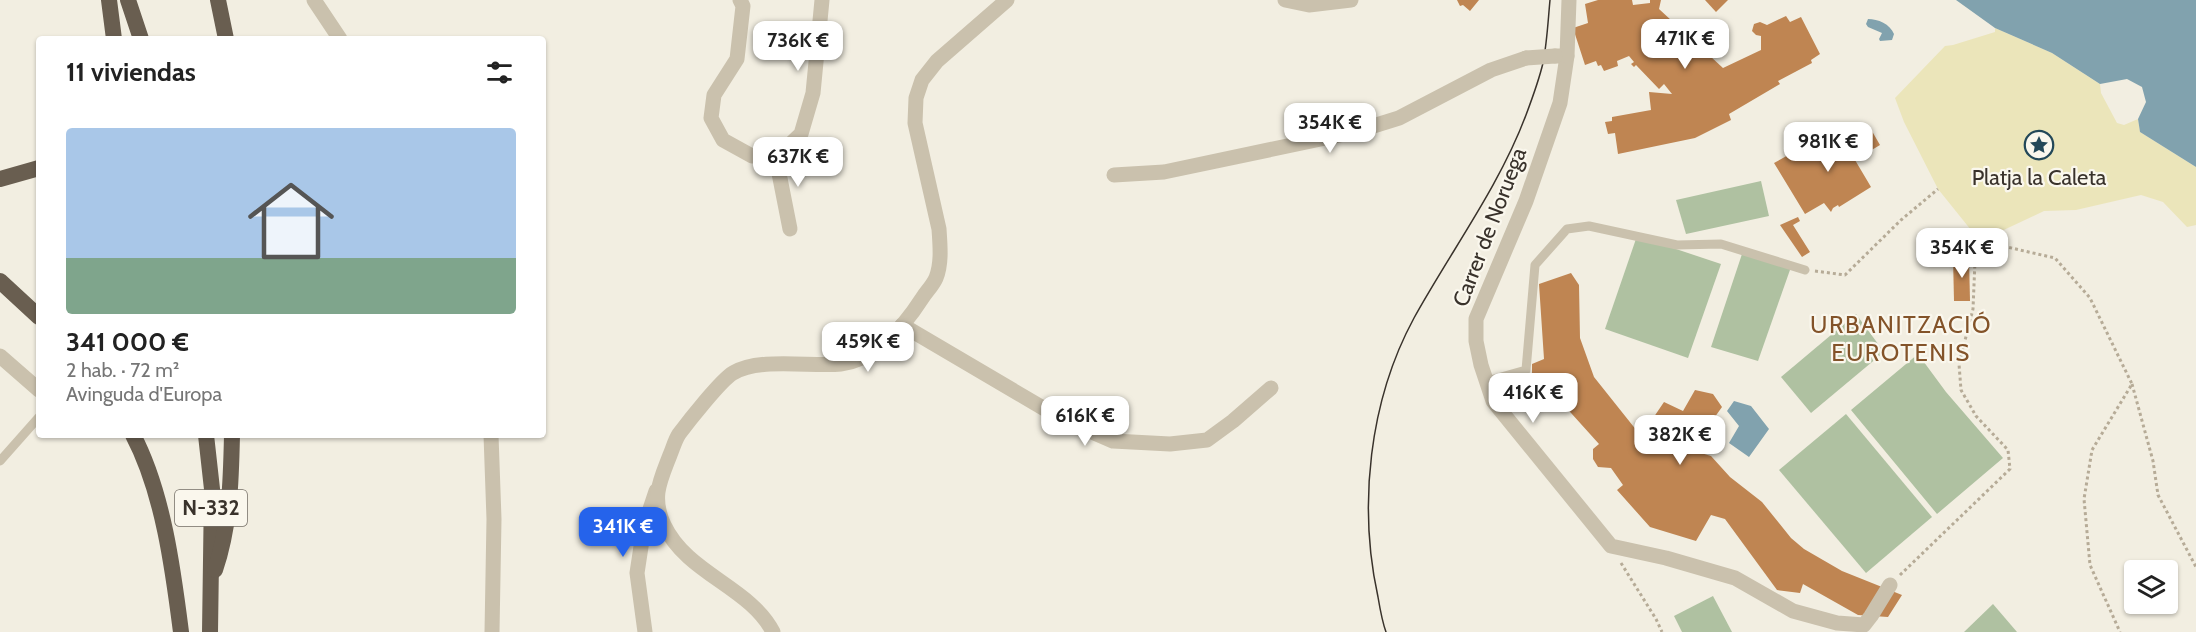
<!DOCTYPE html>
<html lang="es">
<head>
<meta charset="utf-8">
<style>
  :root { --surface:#fff; --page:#f6f6f6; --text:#222; --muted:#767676; --accent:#2563eb }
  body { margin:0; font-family:Cabin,sans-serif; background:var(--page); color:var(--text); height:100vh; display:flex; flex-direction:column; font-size:22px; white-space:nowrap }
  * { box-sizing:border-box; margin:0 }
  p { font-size:20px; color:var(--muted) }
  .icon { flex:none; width:33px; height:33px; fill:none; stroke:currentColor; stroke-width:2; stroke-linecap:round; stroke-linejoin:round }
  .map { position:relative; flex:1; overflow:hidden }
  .sheet { position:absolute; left:36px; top:36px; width:510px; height:402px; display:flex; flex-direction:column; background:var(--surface); border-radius:6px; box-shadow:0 2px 4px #0004 }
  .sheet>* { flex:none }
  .tools { position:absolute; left:2124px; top:560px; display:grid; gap:12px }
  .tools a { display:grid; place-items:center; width:54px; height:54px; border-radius:6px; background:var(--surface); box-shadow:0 2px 4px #0004; font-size:30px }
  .price { position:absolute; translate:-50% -51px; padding:0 14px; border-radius:12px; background:#fff; color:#222; font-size:20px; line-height:39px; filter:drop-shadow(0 2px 3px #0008) }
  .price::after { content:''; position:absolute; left:50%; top:36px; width:18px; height:14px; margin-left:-9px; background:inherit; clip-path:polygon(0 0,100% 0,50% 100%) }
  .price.on { background:var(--accent); color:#fff }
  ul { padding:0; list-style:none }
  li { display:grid; align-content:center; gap:12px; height:318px; padding:0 30px }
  li span { display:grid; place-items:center; height:186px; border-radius:6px; color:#555 }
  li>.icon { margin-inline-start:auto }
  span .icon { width:108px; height:108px; fill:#fffc; stroke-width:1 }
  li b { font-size:26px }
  h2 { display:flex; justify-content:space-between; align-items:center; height:72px; padding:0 30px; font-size:26px }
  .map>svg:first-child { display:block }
</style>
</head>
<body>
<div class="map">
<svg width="2196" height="632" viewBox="0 0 2196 632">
  <rect width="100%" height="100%" fill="#f2eee1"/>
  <g fill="#afc1a1">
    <polygon points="1761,181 1769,216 1686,234 1676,200"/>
    <polygon points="1637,236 1721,264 1688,358 1605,329"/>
    <polygon points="1743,251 1791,267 1758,361 1711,347"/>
    <polygon points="1856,314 1884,352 1811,413 1781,377"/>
    <polygon points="1918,354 1946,392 2003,458 1937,514 1851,410"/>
    <polygon points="1846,414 1932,517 1866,573 1779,470"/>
    <polygon points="1713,596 1732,632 1682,632 1674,616"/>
    <polygon points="1993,604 2017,632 1964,632"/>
  </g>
  <polygon fill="#ebe5ba" points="1995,28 2052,53 2100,84 2101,93 2117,123 2124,125 2138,119 2140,132 2196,167 2196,225 2187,227 2163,202 2141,195 2076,210 2044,211 1993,235 1971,230 1938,189 1904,122 1895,98 1945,46 1953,45 1995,32"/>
  <g fill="#81a2ae">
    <polygon points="1956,0 2196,0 2196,167 2140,132 2138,119 2146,102 2142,87 2127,79 2100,84 2052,53 1995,28"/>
    <path d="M1868,19C1878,19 1890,24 1894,34L1892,40L1880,41L1879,39L1882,33L1868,27L1866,24Z"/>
    <polygon points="1734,401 1751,406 1769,429 1749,457 1729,443 1739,426 1727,411"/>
  </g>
  <g fill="#bf8552">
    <polygon points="1457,0 1479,0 1470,11 1463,5 1460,6"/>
    <polygon points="1598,0 1632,0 1633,5 1650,3 1650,0 1661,0 1659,9 1723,68 1761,50 1761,36 1756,35 1752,31 1754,24 1760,22 1767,25 1786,16 1790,22 1801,17 1820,54 1811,60 1812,63 1778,81 1780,84 1729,114 1731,120 1695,138 1618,154 1615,133 1608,134 1605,122 1612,121 1612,117 1651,110 1649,92 1672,94 1664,84 1659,89 1636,65 1634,67 1631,64 1634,62 1629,56 1617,61 1618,66 1604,71 1601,65 1598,66 1596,61 1585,65 1573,28 1588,23 1585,4"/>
    <polygon points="1705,0 1728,0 1716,12"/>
    <polygon points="1869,126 1880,145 1855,160 1871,187 1839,207 1838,205 1833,208 1831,212 1824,203 1805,214 1774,163 1810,143 1818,157"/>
    <polygon points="1798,217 1800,221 1793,225 1810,252 1802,257 1780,225"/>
    <polygon points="1953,257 1969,257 1970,301 1954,301"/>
    <polygon points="1571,273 1579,285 1580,338 1594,377 1641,436 1664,402 1683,411 1695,390 1713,394 1722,407 1707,428 1691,422 1681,437 1691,450 1711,456 1730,477 1762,502 1791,538 1804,549 1842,571 1902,595 1888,617 1858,615 1803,584 1800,593 1777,590 1725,519 1711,515 1696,541 1650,527 1617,490 1623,485 1611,468 1598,467 1593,459 1593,449 1599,444 1544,383 1532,376 1532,364 1544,359 1539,284"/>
  </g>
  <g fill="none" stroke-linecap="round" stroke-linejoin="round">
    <g stroke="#b6ab97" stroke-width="3" stroke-dasharray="3 3" stroke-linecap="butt">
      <polyline points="1971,230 2007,247 2055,258 2090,298 2132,384 2092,450 2084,499 2090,565 2120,632"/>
      <polyline points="1815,271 1845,275 1901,220 1938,189"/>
      <polyline points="2132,384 2153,461 2158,495 2196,567"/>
      <polyline points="1621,563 1656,619 1662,632"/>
      <polyline points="1900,575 2010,469 2008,450 1976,416 1961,390 1959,364 1973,309 1975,261 1971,230"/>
    </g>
    <g stroke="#cac1ad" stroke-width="9">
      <polyline points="1487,381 1526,370 1535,265 1567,229 1589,226 1677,245 1721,244 1805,270"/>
      <polyline points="0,461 39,417"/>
    </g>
    <g stroke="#cac1ad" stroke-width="15">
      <polyline points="314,0 340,39"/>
      <polyline points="740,0 743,6 737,59 714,95 711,118 723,140 752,156 782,152 801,134 813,93 822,0"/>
      <polyline points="1285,0 1309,5 1351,0"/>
      <polyline points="1555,56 1567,56 1560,103 1526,201 1476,319 1476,341 1481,365 1493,401 1611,546 1666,558 1735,578 1793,611 1837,623 1864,625 1871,616 1890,585"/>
      <polyline points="775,153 790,229"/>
      <polyline points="1114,175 1164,172 1354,132 1399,118 1491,70 1526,58"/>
      <polyline points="902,325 1060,418 1113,441 1170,444 1207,440 1233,421 1271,388"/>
      <polyline points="0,356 39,390"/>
      <polyline points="491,435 494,519 492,632"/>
      <polyline points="645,632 637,573 644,527 656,491"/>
      <path d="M773,632C750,587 687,574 664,525C651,497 660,481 670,455C673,448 675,440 679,434C688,422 721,380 733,373C759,357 811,367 841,364C876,360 905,325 923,297C927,291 933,285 936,278C942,263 940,245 939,229L915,123L916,98L922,80L937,61L1007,0"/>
    </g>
    <polyline stroke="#cac1ad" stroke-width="15" points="1567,56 1569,0"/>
    <g stroke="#695e50" stroke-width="16">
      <polyline points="109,0 114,39"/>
      <polyline points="128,0 141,39"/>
      <polyline points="218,0 226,39"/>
      <polyline points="0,179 39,168"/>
      <polyline points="0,281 39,317"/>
      <path d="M133,435C163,492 173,569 181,632"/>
      <polyline points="206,435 212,489 210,632"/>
      <path d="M215,570C230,526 231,481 232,435"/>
    </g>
    <path stroke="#39322b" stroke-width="1.5" d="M1386,632C1382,621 1380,609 1378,597C1358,506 1369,401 1414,318C1451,251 1499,187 1526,115C1532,99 1539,80 1543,63C1547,43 1548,21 1550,0"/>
    <polyline stroke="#cac1ad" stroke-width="15" points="1526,58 1555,56"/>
  </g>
  <defs>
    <g id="sight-ring" transform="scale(1.5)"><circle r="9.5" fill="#faf7ed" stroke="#234858" stroke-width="1.5"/><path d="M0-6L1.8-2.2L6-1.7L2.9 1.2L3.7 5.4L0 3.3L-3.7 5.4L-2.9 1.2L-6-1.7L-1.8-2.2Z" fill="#234858"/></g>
  </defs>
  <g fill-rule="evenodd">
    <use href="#sight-ring" x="2039" y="145"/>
  </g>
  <g text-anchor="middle" stroke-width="4.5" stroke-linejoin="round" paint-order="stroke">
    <rect fill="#faf7ed" stroke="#736d65" stroke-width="1.5" x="175" y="490" width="72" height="36" rx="4.5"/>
    <g font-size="21" font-weight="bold" fill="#39322b">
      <text x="211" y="515">N-332</text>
    </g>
    <g font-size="22" fill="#39322b" stroke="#faf7ed">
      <text x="2039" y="185">Platja la Caleta</text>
    </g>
    <g font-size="22" fill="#39322b" stroke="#faf7ed">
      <text transform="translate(1489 227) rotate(-69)" y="8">Carrer de Noruega</text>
    </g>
    <g font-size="24" letter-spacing="1.5" fill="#835329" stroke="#faf7ed">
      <text x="1901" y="333">URBANITZACIÓ<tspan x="1901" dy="28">EUROTENIS</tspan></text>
    </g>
  </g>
</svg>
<div class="tools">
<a><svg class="icon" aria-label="layers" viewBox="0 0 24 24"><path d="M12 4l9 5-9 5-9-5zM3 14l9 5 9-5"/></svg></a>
</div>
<b class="price" style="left:1685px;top:70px">471K €</b>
<b class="price" style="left:798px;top:72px">736K €</b>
<b class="price" style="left:1330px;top:154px">354K €</b>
<b class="price" style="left:1828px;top:173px">981K €</b>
<b class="price" style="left:798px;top:188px">637K €</b>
<b class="price" style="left:1962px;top:279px">354K €</b>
<b class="price" style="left:868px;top:373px">459K €</b>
<b class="price" style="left:1533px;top:424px">416K €</b>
<b class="price" style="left:1085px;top:447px">616K €</b>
<b class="price" style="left:1680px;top:466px">382K €</b>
<b class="price on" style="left:623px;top:558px">341K €</b>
<section class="sheet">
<h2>11 viviendas<svg class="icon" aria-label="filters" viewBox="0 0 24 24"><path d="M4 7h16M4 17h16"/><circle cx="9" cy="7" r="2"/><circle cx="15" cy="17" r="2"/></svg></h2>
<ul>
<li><span style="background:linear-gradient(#a9c7e8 70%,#7fa58c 0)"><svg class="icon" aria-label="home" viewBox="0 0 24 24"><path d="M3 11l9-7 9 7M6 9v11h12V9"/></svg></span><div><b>341 000 €</b><p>2 hab. · 72 m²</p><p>Avinguda d'Europa</p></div></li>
</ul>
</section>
</div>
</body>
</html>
